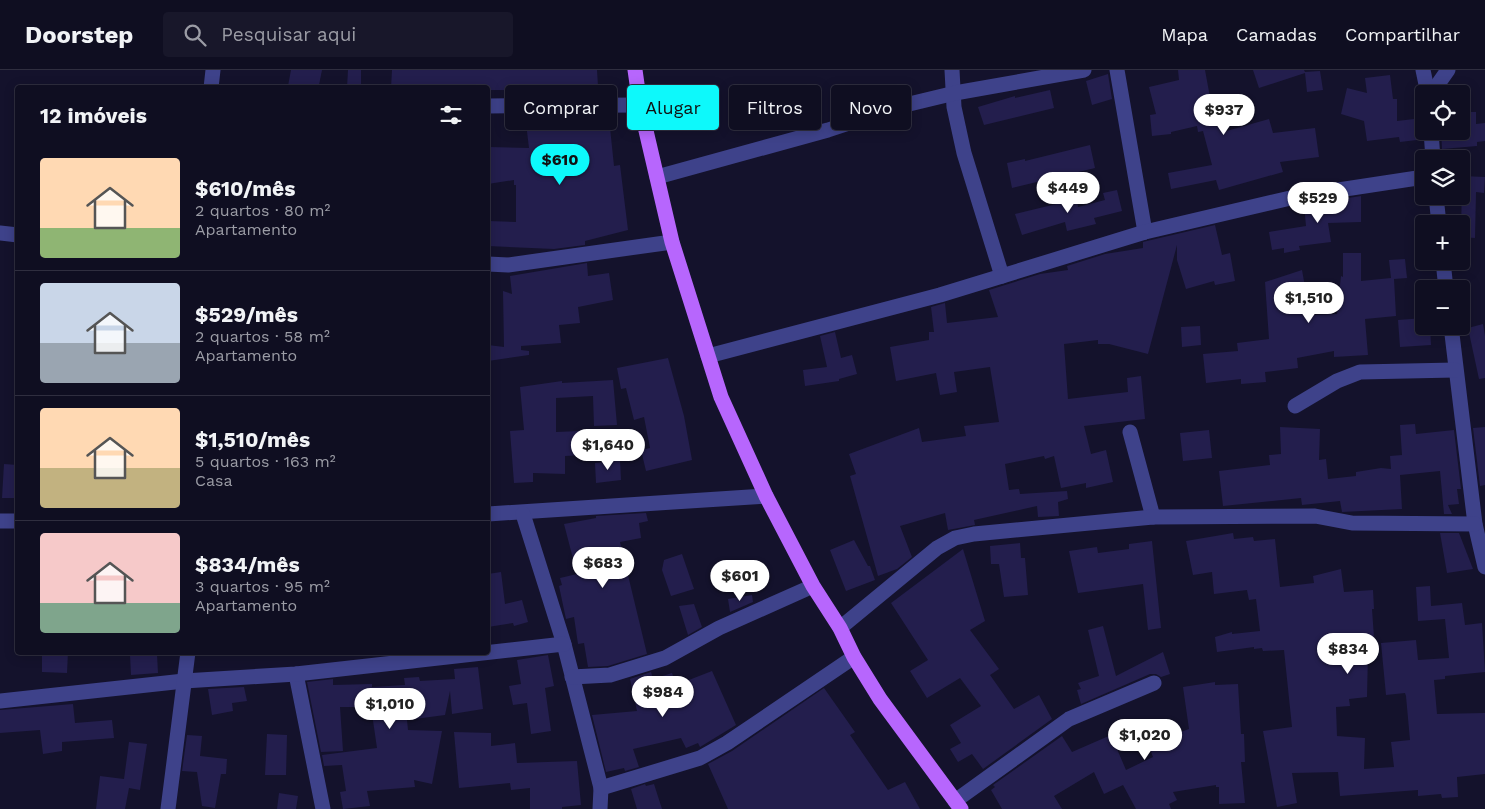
<!DOCTYPE html>
<html lang="pt">
<head>
<meta charset="utf-8">
<style>
  :root { --surface:#0f0e21; --page:#18172a; --text:#f1f3f6; --muted:#9b9ca5; --line:#2f2e3f; --accent:#0df9fb }
  body { margin:0; font-family:"Work Sans",sans-serif; background:var(--page); color:var(--text); height:100vh; display:flex; flex-direction:column; font-size:19px; white-space:nowrap }
  * { box-sizing:border-box; margin:0 }
  p { font-size:16px; color:var(--muted) }
  .icon { flex:none; width:28px; height:28px; fill:none; stroke:currentColor; stroke-width:2; stroke-linecap:round; stroke-linejoin:round }
  .map { position:relative; flex:1; overflow:hidden }
  .panel { position:absolute; left:15px; top:15px; width:475px; height:570px; display:flex; flex-direction:column; background:var(--surface); border-radius:5px; box-shadow:0 2px 12px #0003,0 0 0 1px var(--line) }
  .panel>* { flex:none }
  .banner { position:absolute; left:505px; top:15px; width:475px; height:45px; display:flex; gap:10px }
  .controls { position:absolute; left:1415px; top:15px; display:grid; gap:10px }
  .controls a { display:grid; place-items:center; width:55px; height:55px; border-radius:5px; background:var(--surface); box-shadow:0 2px 12px #0003,0 0 0 1px var(--line); font-size:25px }
  .price { position:absolute; translate:-50% -42px; padding:0 11px; border-radius:18px; background:#fff; color:#222; font-size:16px; line-height:32px; filter:drop-shadow(0 1px 2px #0008) }
  .price::after { content:''; position:absolute; left:50%; top:30px; width:15px; height:11px; margin-left:-8px; background:inherit; clip-path:polygon(0 0,100% 0,50% 100%) }
  .price.current { background:var(--accent); color:#111 }
  ul { padding:0; list-style:none }
  li { display:flex; align-items:center; gap:15px; height:125px; padding:0 25px }
  li+li { border-top:1px solid var(--line) }
  li span { display:grid; place-items:center; flex:none; width:140px; height:100px; border-radius:5px; color:#555 }
  li>.icon { margin-inline-start:auto }
  span .icon { width:60px; height:60px; fill:#fffc; stroke-width:1 }
  li b { font-size:21px }
  h2 { display:flex; justify-content:space-between; align-items:center; height:60px; padding:0 25px; font-size:21px }
  .chip { padding:0 18px; border-radius:5px; background:var(--surface); box-shadow:0 2px 12px #0003,0 0 0 1px var(--line); font-size:18px; line-height:45px }
  .chip.current { background:var(--accent); color:#111 }
  header { display:flex; align-items:center; gap:30px; box-sizing:border-box; height:70px; padding:0 25px; background:var(--surface); border-bottom:1px solid var(--line) }
  header strong { font-size:24px }
  nav { display:flex; gap:28px; margin-inline-start:auto; font-size:18px }
  .search { width:350px; height:45px; background:var(--page); display:flex; align-items:center; gap:12px; box-sizing:border-box; padding:0 18px; border-radius:5px; color:var(--muted); font-size:19px }
  .map>svg:first-child { display:block }
</style>
</head>
<body>
<header>
<strong>Doorstep</strong>
<div class="search"><svg class="icon" aria-label="search" viewBox="0 0 24 24"><circle cx="10" cy="10" r="6"/><path d="M15 15l6 6"/></svg>Pesquisar aqui</div>
<nav><a>Mapa</a><a>Camadas</a><a>Compartilhar</a></nav>
</header>
<div class="map">
<svg width="1485" height="739" viewBox="0 0 1485 739">
  <rect width="100%" height="100%" fill="#14122c"/>
  <g fill="#231e4d">
    <polygon points="291,0 322,0 319,15 288,16"/>
    <polygon points="348,0 361,0 361,18 347,18"/>
    <polygon points="392,0 597,0 598,16 514,24 514,20 488,20 488,18 391,18"/>
    <polygon points="1178,0 1205,0 1212,38 1218,37 1223,62 1269,49 1273,63 1315,58 1319,87 1280,92 1283,102 1219,120 1216,110 1171,119 1168,103 1212,95 1203,61 1198,62 1197,56 1171,62 1171,64 1152,66 1150,45 1156,44 1149,17 1179,10"/>
    <polygon points="1253,0 1304,0 1305,2 1320,1 1323,20 1307,22 1305,3 1259,18"/>
    <polygon points="1108,4 1112,29 1092,35 1086,11"/>
    <polygon points="1390,5 1393,29 1397,29 1397,51 1414,49 1417,70 1400,72 1399,67 1367,71 1364,51 1341,44 1347,18 1367,23 1365,8"/>
    <polygon points="1050,20 1054,38 984,55 978,37 1015,26 1015,28"/>
    <polygon points="1461,42 1476,42 1476,54 1485,53 1485,71 1477,72 1477,76 1442,79 1441,61 1461,61"/>
    <polygon points="525,45 551,48 551,50 577,51 609,48 614,96 620,95 628,160 585,171 585,175 554,179 488,176 488,151 516,152 516,115 514,115 514,110 488,114 488,77 529,78"/>
    <polygon points="1090,75 1095,98 1012,118 1007,93 1025,89 1025,91"/>
    <polygon points="1462,106 1485,107 1484,123 1476,122 1475,168 1461,167"/>
    <polygon points="1117,120 1122,141 1094,148 1096,154 1067,161 1065,152 1022,165 1015,144 1077,129 1078,137 1105,130 1103,123"/>
    <polygon points="1361,126 1361,152 1328,153 1331,172 1299,176 1300,180 1284,183 1284,178 1272,180 1269,162 1306,156 1304,135"/>
    <polygon points="1215,155 1222,185 1230,183 1235,211 1215,215 1214,211 1186,219 1177,190 1177,175 1148,284 1109,274 1098,274 1098,270 1064,274 1068,329 1128,322 1127,308 1141,306 1145,349 1084,356 1091,384 1106,380 1113,412 1086,418 1086,413 1061,418 1054,386 1045,389 1044,386 1005,394 1009,420 1019,419 1020,424 1067,421 1068,429 1058,432 1059,446 1038,447 1037,436 974,450 975,455 948,460 945,443 900,456 912,487 897,499 878,506 850,406 856,404 849,384 919,358 922,372 966,366 964,356 999,352 990,297 954,302 957,322 940,325 936,303 896,311 890,277 929,270 929,262 934,262 931,237 945,233 947,253 998,247 989,220 1040,204 1068,200 1067,196 1105,184 1143,178 1143,172 1147,171"/>
    <polygon points="1343,183 1361,183 1361,211 1391,208 1389,190 1405,189 1407,208 1394,209 1396,246 1365,249 1368,285 1334,287 1334,281 1297,288 1298,298 1265,302 1266,312 1241,314 1241,309 1206,313 1203,284 1238,281 1237,273 1269,269 1265,212 1302,200 1310,245 1337,244 1341,206 1343,207"/>
    <polygon points="587,193 588,206 609,203 613,230 578,237 580,253 559,255 561,273 521,276 521,280 529,281 529,285 488,291 488,275 504,277 503,221 512,224 510,206"/>
    <polygon points="1424,248 1424,256 1430,256 1431,275 1400,277 1398,250"/>
    <polygon points="1483,254 1485,266 1485,308 1479,309 1468,258"/>
    <polygon points="1200,256 1201,275 1182,277 1181,257"/>
    <polygon points="835,262 841,288 852,285 857,304 839,309 839,311 805,316 803,300 827,297 820,266"/>
    <polygon points="668,288 684,346 692,390 646,401 641,380 650,378 644,347 634,350 626,318 621,319 617,298"/>
    <polygon points="613,310 617,355 594,356 593,326 556,328 556,362 605,360 605,384 565,386 565,404 533,403 533,412 514,413 510,361 524,360 520,317 562,311 562,313"/>
    <polygon points="1415,354 1416,364 1454,360 1461,419 1457,419 1459,434 1448,435 1452,444 1444,444 1440,401 1400,405 1402,439 1342,442 1340,431 1302,435 1301,428 1223,436 1219,401 1270,395 1269,385 1281,384 1280,357 1320,359 1319,390 1326,389 1328,409 1356,406 1356,402 1381,398 1391,399 1390,386 1402,385 1400,355"/>
    <polygon points="1485,357 1485,415 1480,416 1473,358"/>
    <polygon points="1209,360 1212,388 1183,391 1180,363"/>
    <polygon points="620,390 621,410 596,413 595,393"/>
    <polygon points="4,394 18,395 18,428 2,428"/>
    <polygon points="646,443 648,451 639,453 641,468 620,472 647,584 608,596 588,597 584,573 578,574 574,547 566,549 559,516 562,515 560,508 577,504 564,454 596,448 596,446"/>
    <polygon points="1233,463 1234,469 1253,467 1254,471 1275,469 1280,517 1314,513 1313,506 1341,499 1344,522 1373,520 1374,539 1372,539 1375,582 1368,582 1367,627 1349,629 1350,636 1336,637 1337,666 1365,668 1364,699 1394,697 1391,672 1410,670 1406,626 1405,623 1386,625 1381,573 1416,570 1418,590 1449,588 1445,549 1418,551 1416,517 1430,516 1431,536 1462,533 1465,555 1482,553 1485,602 1445,606 1445,609 1434,610 1437,644 1485,643 1485,704 1457,707 1458,727 1442,728 1441,724 1418,726 1418,720 1340,726 1338,702 1292,703 1297,733 1277,737 1263,661 1292,657 1284,580 1263,581 1262,578 1254,579 1254,577 1217,582 1215,567 1232,562 1232,564 1260,561 1256,529 1249,530 1247,520 1214,524 1212,502 1193,505 1186,471"/>
    <polygon points="1440,463 1459,463 1473,499 1447,503"/>
    <polygon points="854,470 868,496 870,496 875,510 846,521 830,480"/>
    <polygon points="1152,471 1161,558 1148,560 1143,514 1078,523 1069,481 1097,477 1098,483 1129,479 1129,474"/>
    <polygon points="1020,473 1021,488 1025,488 1028,525 1004,527 999,494 991,494 990,476"/>
    <polygon points="963,479 985,551 970,560 999,599 990,605 1014,639 1039,625 1052,649 983,699 972,684 958,692 950,679 961,673 950,655 981,636 960,608 927,628 910,601 928,590 891,533"/>
    <polygon points="682,484 694,519 671,526 662,500 664,490"/>
    <polygon points="501,502 505,534 522,530 528,552 514,556 513,553 488,557 488,504"/>
    <polygon points="752,525 753,532 730,542 728,529"/>
    <polygon points="694,534 702,557 688,565 679,536"/>
    <polygon points="1103,556 1116,606 1163,582 1170,604 1161,607 1156,604 1150,604 1081,634 1077,620 1081,619 1078,613 1099,606 1088,560"/>
    <polygon points="42,582 68,582 67,603 42,602"/>
    <polygon points="143,582 157,584 158,603 131,605 130,585 143,584"/>
    <polygon points="548,585 554,616 545,618 551,661 531,664 527,633 513,635 509,616 521,614 517,590"/>
    <polygon points="478,597 483,639 452,644 450,621 445,645 407,650 408,660 442,661 432,714 414,710 415,717 367,721 370,736 343,739 340,722 346,721 342,695 324,696 322,685 377,678 371,637 340,637 343,681 321,682 307,612 333,609 333,615 372,614 372,617 405,615 404,608 419,607 420,611 455,609 454,599"/>
    <polygon points="712,601 736,655 700,677 698,673 686,678 681,668 633,679 639,697 625,701 624,698 606,702 592,645 637,641 630,609 651,602 653,609 672,603 676,615"/>
    <polygon points="1215,612 1215,615 1238,614 1241,664 1244,664 1245,692 1241,692 1245,733 1219,734 1219,717 1216,717 1216,715 1173,722 1177,730 1169,734 1171,739 1136,739 1123,715 1104,724 1094,702 1054,726 1062,739 1002,739 991,720 995,717 993,715 1062,666 1072,682 1111,665 1126,700 1153,687 1148,674 1189,659 1183,617"/>
    <polygon points="244,617 247,631 232,633 233,641 212,645 208,619"/>
    <polygon points="824,618 855,662 850,665 888,720 905,712 920,739 728,739 708,694 732,681"/>
    <polygon points="73,634 75,653 112,650 114,668 62,672 62,681 43,684 40,660 0,663 0,640"/>
    <polygon points="454,662 491,663 491,676 515,673 517,693 577,691 581,735 562,737 562,739 530,739 530,718 511,720 510,713 459,718"/>
    <polygon points="267,664 287,665 286,705 265,705"/>
    <polygon points="187,665 202,666 200,686 227,689 226,704 221,704 215,738 202,736 197,702 182,701"/>
    <polygon points="129,672 147,674 140,720 129,718 125,739 96,739 100,706 124,709"/>
    <polygon points="645,714 646,716 654,714 662,739 637,739 631,719"/>
    <polygon points="279,723 298,726 296,739 277,739"/>
  </g>
  <g fill="none" stroke-linecap="round" stroke-linejoin="round">
    <g stroke="#3e428a" stroke-width="15">
      <polyline points="952,0 954,37 964,83 1002,206"/>
      <polyline points="1117,0 1145,162"/>
      <polyline points="1423,0 1428,24"/>
      <polyline points="211,18 213,0"/>
      <polyline points="1431,24 1448,0"/>
      <polyline points="488,36 640,35"/>
      <polyline points="1431,61 1433,89"/>
      <polyline points="657,107 828,60 901,36 955,23 1084,0"/>
      <polyline points="1436,126 1439,154"/>
      <polyline points="0,163 18,165"/>
      <polyline points="1443,191 1446,219"/>
      <polyline points="488,194 508,195 672,172"/>
      <polyline points="1451,256 1475,454 1485,497"/>
      <polyline points="708,286 940,225 1145,162 1299,126 1424,107"/>
      <polyline points="1295,336 1337,311 1360,302 1455,300"/>
      <polyline points="1130,362 1153,447"/>
      <polyline points="488,444 766,426"/>
      <polyline points="523,444 564,574 601,718 600,739"/>
      <polyline points="0,451 18,451"/>
      <polyline points="840,558 937,478 955,468 974,464 1153,447 1315,446 1352,453 1475,454"/>
      <polyline points="296,604 323,739"/>
      <polyline points="572,607 610,605 665,588 719,558 813,516"/>
      <polyline points="0,631 184,611 296,604 564,574"/>
      <polyline points="601,718 700,688 727,673 854,587"/>
      <polyline points="955,731 1069,649 1154,613"/>
      <polyline points="168,739 188,582"/>
    </g>
    <polyline stroke="#b766fd" stroke-width="15" points="635,0 640,35 672,172 721,327 766,426 813,516 840,558 854,587 880,629 961,739"/>
  </g>
</svg>
<div class="controls">
<a><svg class="icon" aria-label="locate" viewBox="0 0 24 24"><circle cx="12" cy="12" r="6"/><path d="M12 2v4M12 18v4M2 12h4M18 12h4"/></svg></a>
<a><svg class="icon" aria-label="layers" viewBox="0 0 24 24"><path d="M12 4l9 5-9 5-9-5zM3 14l9 5 9-5"/></svg></a>
<a>+</a>
<a>−</a>
</div>
<b class="price" style="left:1224px;top:66px">$937</b>
<b class="price current" style="left:560px;top:116px">$610</b>
<b class="price" style="left:1068px;top:144px">$449</b>
<b class="price" style="left:1318px;top:154px">$529</b>
<b class="price" style="left:1309px;top:254px">$1,510</b>
<b class="price" style="left:608px;top:401px">$1,640</b>
<b class="price" style="left:603px;top:519px">$683</b>
<b class="price" style="left:740px;top:532px">$601</b>
<b class="price" style="left:1348px;top:605px">$834</b>
<b class="price" style="left:663px;top:648px">$984</b>
<b class="price" style="left:390px;top:660px">$1,010</b>
<b class="price" style="left:1145px;top:691px">$1,020</b>
<div class="banner">
<a class="chip">Comprar</a>
<a class="chip current">Alugar</a>
<a class="chip">Filtros</a>
<a class="chip">Novo</a>
</div>
<section class="panel">
<h2>12 imóveis<svg class="icon" aria-label="filters" viewBox="0 0 24 24"><path d="M4 7h16M4 17h16"/><circle cx="9" cy="7" r="2"/><circle cx="15" cy="17" r="2"/></svg></h2>
<ul>
<li><span style="background:linear-gradient(#ffd9b3 70%,#8fb573 0)"><svg class="icon" aria-label="home" viewBox="0 0 24 24"><path d="M3 11l9-7 9 7M6 9v11h12V9"/></svg></span><div><b>$610/mês</b><p>2 quartos · 80 m²</p><p>Apartamento</p></div></li>
<li><span style="background:linear-gradient(#c9d6e8 60%,#9aa5b1 0)"><svg class="icon" aria-label="home" viewBox="0 0 24 24"><path d="M3 11l9-7 9 7M6 9v11h12V9"/></svg></span><div><b>$529/mês</b><p>2 quartos · 58 m²</p><p>Apartamento</p></div></li>
<li><span style="background:linear-gradient(#ffd9b3 60%,#c2b280 0)"><svg class="icon" aria-label="home" viewBox="0 0 24 24"><path d="M3 11l9-7 9 7M6 9v11h12V9"/></svg></span><div><b>$1,510/mês</b><p>5 quartos · 163 m²</p><p>Casa</p></div></li>
<li><span style="background:linear-gradient(#f6c9c9 70%,#7fa58c 0)"><svg class="icon" aria-label="home" viewBox="0 0 24 24"><path d="M3 11l9-7 9 7M6 9v11h12V9"/></svg></span><div><b>$834/mês</b><p>3 quartos · 95 m²</p><p>Apartamento</p></div></li>
</ul>
</section>
</div>
</body>
</html>
